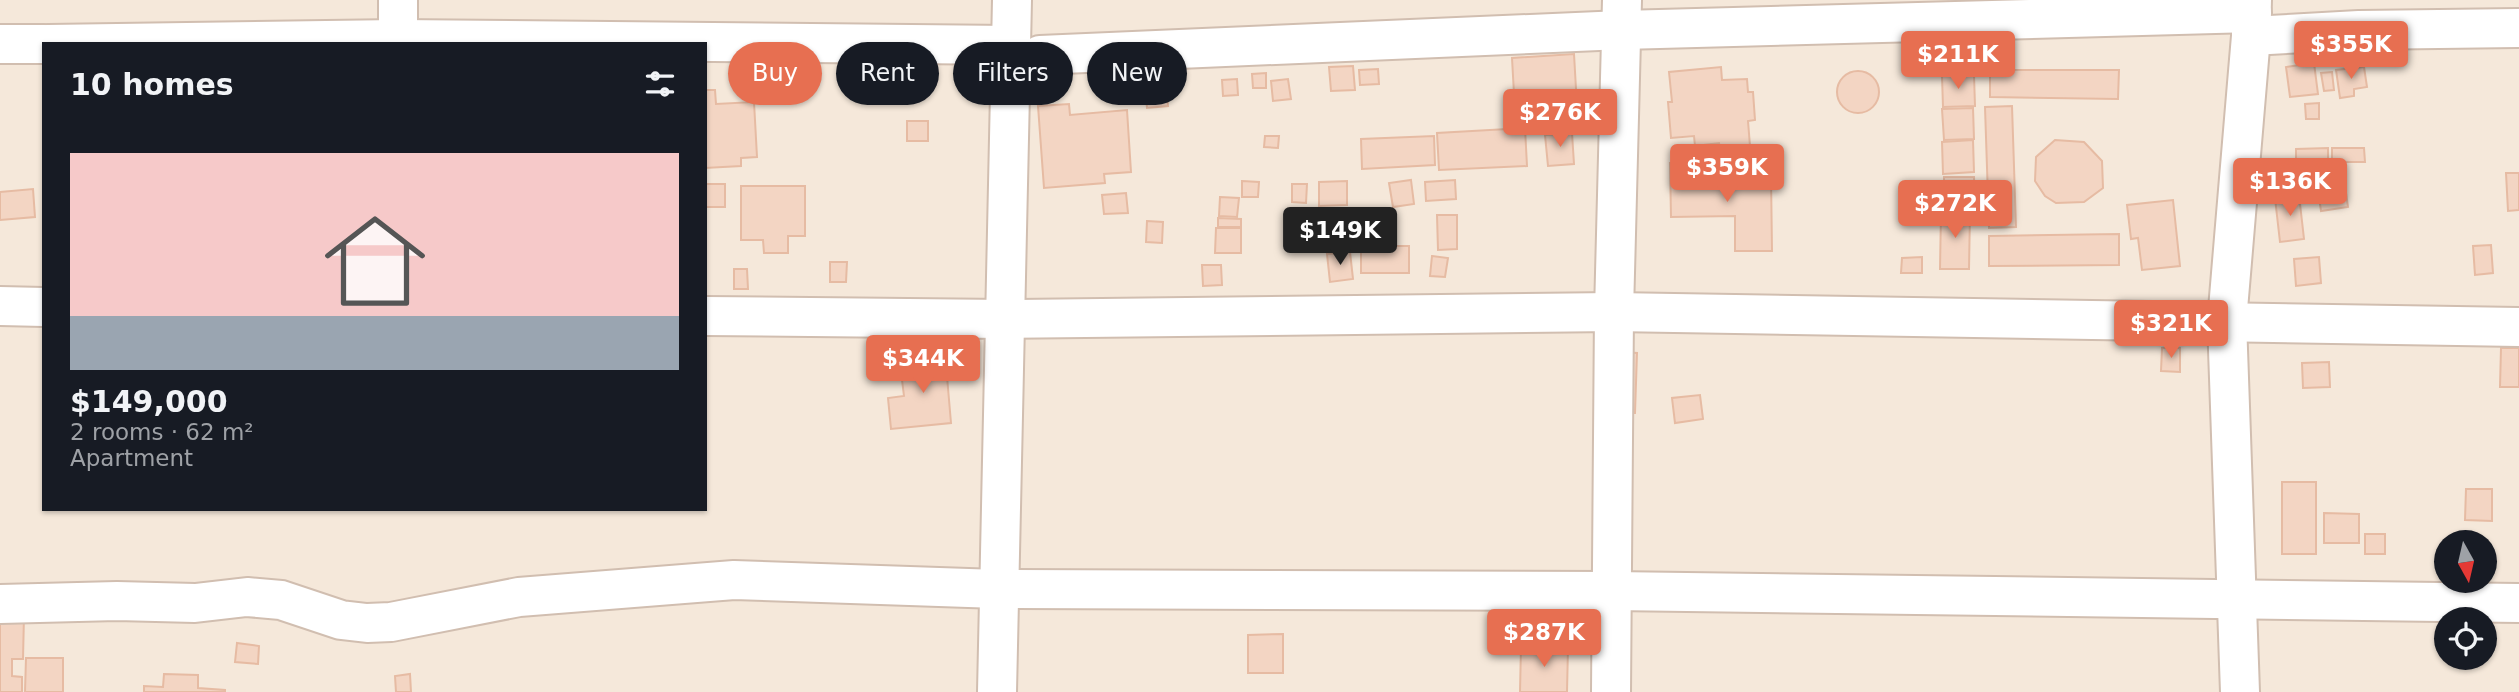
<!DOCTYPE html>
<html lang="en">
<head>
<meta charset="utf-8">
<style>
  :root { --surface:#171b24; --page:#242831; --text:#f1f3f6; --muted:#9ea1a6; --accent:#e76f51 }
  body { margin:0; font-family:"DejaVu Sans",sans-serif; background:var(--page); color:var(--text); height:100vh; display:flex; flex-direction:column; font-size:26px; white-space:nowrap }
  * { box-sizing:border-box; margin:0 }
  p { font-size:23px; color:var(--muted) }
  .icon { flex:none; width:38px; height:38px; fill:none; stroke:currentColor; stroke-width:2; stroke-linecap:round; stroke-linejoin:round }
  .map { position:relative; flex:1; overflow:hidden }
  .side { position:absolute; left:42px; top:42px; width:665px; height:469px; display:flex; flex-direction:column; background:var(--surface); border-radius:0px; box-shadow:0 2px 5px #0004 }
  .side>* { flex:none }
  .top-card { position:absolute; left:728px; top:42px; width:665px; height:63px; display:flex; gap:14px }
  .needle { width:46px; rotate:172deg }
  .tools { position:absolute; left:2434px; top:530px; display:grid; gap:14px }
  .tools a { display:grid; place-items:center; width:63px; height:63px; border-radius:50%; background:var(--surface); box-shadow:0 2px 5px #0004; font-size:35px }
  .price { position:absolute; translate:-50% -60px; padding:0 16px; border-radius:7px; background:var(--accent); color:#fff; font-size:23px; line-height:46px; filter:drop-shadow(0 2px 4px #0008) }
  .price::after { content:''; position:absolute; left:50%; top:42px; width:21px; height:16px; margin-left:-10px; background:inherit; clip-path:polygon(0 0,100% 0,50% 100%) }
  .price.selected { background:#222; color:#fff }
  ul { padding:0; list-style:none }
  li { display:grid; align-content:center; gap:14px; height:371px; padding:0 28px }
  li span { display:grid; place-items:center; height:217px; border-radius:0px; color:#555 }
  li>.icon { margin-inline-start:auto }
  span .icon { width:126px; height:126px; fill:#fffc; stroke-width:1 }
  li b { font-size:30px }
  h2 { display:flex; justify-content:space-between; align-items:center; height:84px; padding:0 28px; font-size:30px }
  .chip { padding:0 24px; border-radius:32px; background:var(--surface); box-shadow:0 2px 5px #0004; font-size:24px; line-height:63px }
  .chip.selected { background:var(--accent); color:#fff }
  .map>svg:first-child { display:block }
</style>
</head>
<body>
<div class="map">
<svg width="2519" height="692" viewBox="0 0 2519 692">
  <rect width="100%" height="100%" fill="#fdf6ec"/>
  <path fill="#f5e8da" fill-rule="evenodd" d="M0,0H2519V692H0ZM44,44H705V509H44ZM2446,542H2485V581H2446ZM2446,620H2485V658H2446Z"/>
  <g fill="#f3d5c3" stroke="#e6bba3" stroke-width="2">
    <polygon points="1574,54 1578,124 1535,126 1535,110 1515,112 1512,58"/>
    <polygon points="2314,63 2318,94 2290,97 2286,67"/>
    <polygon points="1974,64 1974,74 1936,75 1936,65"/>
    <polygon points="1353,66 1355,90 1331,91 1329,67"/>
    <polygon points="1721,67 1722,80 1747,79 1748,92 1753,92 1755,120 1748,121 1750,146 1720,148 1719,143 1695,146 1694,136 1671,138 1668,102 1672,102 1669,72"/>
    <polygon points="2364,67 2367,87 2354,89 2354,96 2340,98 2336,70"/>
    <polygon points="1378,69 1379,84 1360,85 1359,70"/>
    <polygon points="1990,70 2119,70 2118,99 1990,97"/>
    <circle cx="1858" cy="92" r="21"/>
    <polygon points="2332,72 2334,90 2324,91 2321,73"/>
    <polygon points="1266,73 1266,88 1253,88 1252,74"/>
    <polygon points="1974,75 1975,106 1943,107 1942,76"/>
    <polygon points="1237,79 1238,95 1223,96 1222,80"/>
    <polygon points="1288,79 1291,99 1273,101 1271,81"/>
    <polygon points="1166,83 1168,106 1147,108 1145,85"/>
    <polygon points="705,90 715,90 716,104 754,102 757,157 741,158 741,166 705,168"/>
    <polygon points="2319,103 2319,119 2306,119 2305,104"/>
    <polygon points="1069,104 1070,115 1127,110 1131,172 1104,174 1105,183 1044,188 1038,106"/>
    <polygon points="2012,106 2016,227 1989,228 1985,107"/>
    <polygon points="1973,108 1974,139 1944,140 1942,109"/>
    <rect x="907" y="121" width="21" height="20"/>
    <polygon points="1525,128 1527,166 1439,170 1437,133"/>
    <polygon points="1572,133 1574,164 1548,166 1545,135"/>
    <polygon points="1265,136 1279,136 1278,148 1264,147"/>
    <polygon points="1434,136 1435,165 1362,169 1361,139"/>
    <polygon points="1973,140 1974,172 1943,174 1942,142"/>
    <polygon points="2055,140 2084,142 2102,161 2103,188 2084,202 2056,203 2045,196 2035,181 2036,157"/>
    <polygon points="2328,148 2328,163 2296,162 2296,149"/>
    <polygon points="2332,148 2364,148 2365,162 2332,162"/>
    <polygon points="1766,156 1766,171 1687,173 1686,159"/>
    <polygon points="1670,163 1685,164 1685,176 1771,175 1772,251 1735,251 1735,216 1671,217"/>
    <polygon points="2506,173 2519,173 2519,210 2508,211"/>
    <polygon points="1944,177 1974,177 1975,209 1944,209"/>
    <polygon points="2344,179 2348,207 2321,211 2317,183"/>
    <polygon points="1411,180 1414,204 1393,207 1389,183"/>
    <polygon points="1455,180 1456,199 1426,201 1425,182"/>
    <polygon points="1242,181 1259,182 1258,197 1242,197"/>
    <polygon points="1347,181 1347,205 1319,206 1319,182"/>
    <rect x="705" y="184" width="20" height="23"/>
    <polygon points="1292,184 1307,184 1306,203 1292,202"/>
    <polygon points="741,186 805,186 805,236 788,236 788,253 764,253 763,240 741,240"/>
    <polygon points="33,189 35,217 0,220 0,192"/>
    <polygon points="1126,193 1128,213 1104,214 1102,195"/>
    <polygon points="2299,195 2304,239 2280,242 2275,198"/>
    <polygon points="1220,197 1239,198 1237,217 1219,216"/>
    <polygon points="2173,200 2180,266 2142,270 2138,238 2131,239 2127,205"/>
    <polygon points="1941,212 1970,212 1969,269 1940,269"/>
    <polygon points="1437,215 1457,215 1457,249 1438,250"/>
    <polygon points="1218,218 1241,219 1241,227 1218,227"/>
    <polygon points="1147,221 1163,222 1162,243 1146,242"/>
    <polygon points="1361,224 1384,224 1384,246 1409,246 1409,273 1361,273"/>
    <polygon points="1216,228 1241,228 1241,253 1215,253"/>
    <polygon points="2119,234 2119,265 1989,266 1989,236"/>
    <polygon points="2491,245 2493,273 2475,275 2473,246"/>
    <polygon points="1350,252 1353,279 1330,282 1327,254"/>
    <polygon points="1432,256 1448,258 1445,277 1430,276"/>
    <polygon points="1922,257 1922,273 1901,273 1902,258"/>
    <polygon points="2319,257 2321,283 2296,286 2294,259"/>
    <polygon points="830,262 847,262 846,282 830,282"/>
    <polygon points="1202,265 1221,265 1222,285 1203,286"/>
    <polygon points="734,269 747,269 748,289 734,289"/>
    <polygon points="2162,348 2180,348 2180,372 2161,371"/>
    <polygon points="2501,348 2519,348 2519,387 2500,387"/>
    <polygon points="1621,352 1637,353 1635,413 1619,413"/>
    <polygon points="945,353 951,423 891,429 888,398 904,396 901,372 915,371 913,356"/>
    <polygon points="2329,362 2330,387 2303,388 2302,363"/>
    <polygon points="1700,395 1703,419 1675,423 1672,398"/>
    <rect x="2282" y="482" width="34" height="72"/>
    <polygon points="2466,489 2492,489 2492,521 2465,520"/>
    <polygon points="2324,513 2359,514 2359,543 2324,543"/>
    <rect x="2365" y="534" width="20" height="20"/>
    <polygon points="0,615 24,615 23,659 12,659 12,676 22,677 22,692 0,692"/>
    <polygon points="1283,634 1283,673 1248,673 1248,635"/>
    <polygon points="237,643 259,646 258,664 235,662"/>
    <polygon points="1521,646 1568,647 1567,692 1520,692"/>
    <polygon points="26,658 63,658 63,692 25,692"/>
    <polygon points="164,674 198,675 198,688 225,690 225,692 144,692 144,686 163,687"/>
    <polygon points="410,674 411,692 396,692 395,676"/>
  </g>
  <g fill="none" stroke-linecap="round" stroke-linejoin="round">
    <g stroke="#d1beb0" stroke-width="42">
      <g id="street">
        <polyline points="2251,36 2359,30 2519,28"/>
        <polyline points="0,44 44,44"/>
        <polyline points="48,44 398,39 1011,45"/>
        <polyline points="398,44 398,0"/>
        <polyline points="1040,55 1622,30 2252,13"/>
        <polyline points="0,306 44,307"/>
        <polyline points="705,316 1005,319 1614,312 2519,327"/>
        <polyline points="0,604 117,601 195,603 247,597 281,600 341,620 367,623 391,622 519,597 734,580 998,589 1612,591 2519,603"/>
        <polyline points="997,692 1012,0"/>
        <polyline points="1611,692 1614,312 1622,0"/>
        <polyline points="2240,692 2227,321 2251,36 2252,0"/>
      </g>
    </g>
    <use href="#street" stroke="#fff" stroke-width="38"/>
  </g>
</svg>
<div class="tools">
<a><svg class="needle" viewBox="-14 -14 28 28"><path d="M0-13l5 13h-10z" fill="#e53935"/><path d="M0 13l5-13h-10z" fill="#9ea1a6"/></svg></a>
<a><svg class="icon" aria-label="locate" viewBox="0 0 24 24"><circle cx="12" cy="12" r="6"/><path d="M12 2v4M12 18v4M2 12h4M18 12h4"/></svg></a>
</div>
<b class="price" style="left:2351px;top:81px">$355K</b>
<b class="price" style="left:1958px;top:91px">$211K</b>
<b class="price" style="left:1560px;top:149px">$276K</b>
<b class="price" style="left:1727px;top:204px">$359K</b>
<b class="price" style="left:2290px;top:218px">$136K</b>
<b class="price" style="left:1955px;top:240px">$272K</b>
<b class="price selected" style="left:1340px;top:267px">$149K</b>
<b class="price" style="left:2171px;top:360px">$321K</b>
<b class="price" style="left:923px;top:395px">$344K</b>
<b class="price" style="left:1544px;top:669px">$287K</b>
<div class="top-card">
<a class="chip selected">Buy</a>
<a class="chip">Rent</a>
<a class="chip">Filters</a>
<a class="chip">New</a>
</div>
<section class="side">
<h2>10 homes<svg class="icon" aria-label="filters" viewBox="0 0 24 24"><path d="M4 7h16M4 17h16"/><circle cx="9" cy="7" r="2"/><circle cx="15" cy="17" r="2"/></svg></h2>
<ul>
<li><span style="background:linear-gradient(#f6c9c9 75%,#9aa5b1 0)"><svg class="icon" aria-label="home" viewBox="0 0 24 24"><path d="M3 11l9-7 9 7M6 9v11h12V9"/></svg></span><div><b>$149,000</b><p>2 rooms · 62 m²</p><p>Apartment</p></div></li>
</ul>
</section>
</div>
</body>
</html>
